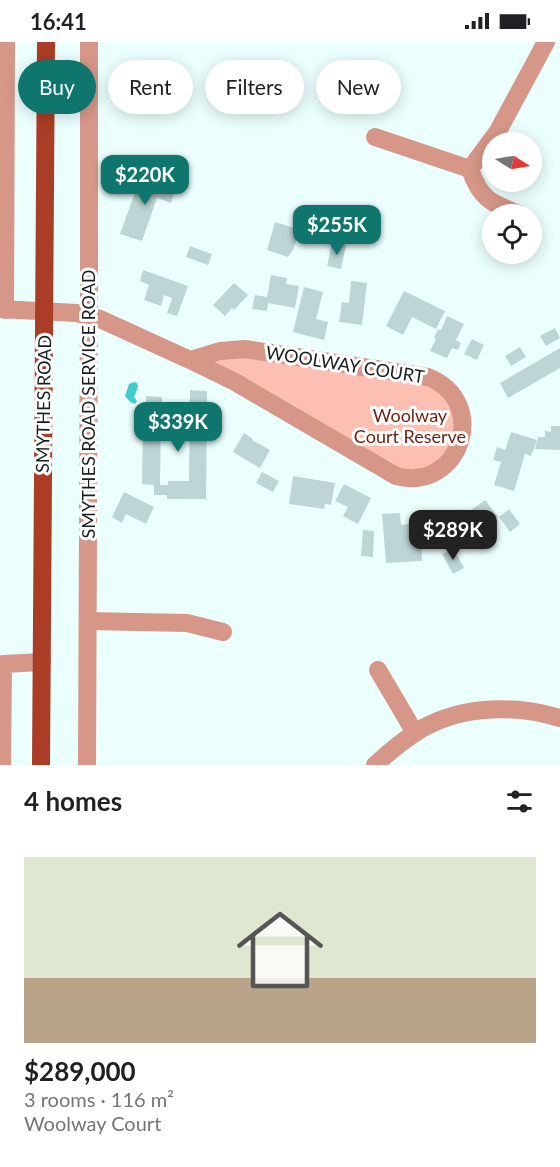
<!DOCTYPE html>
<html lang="en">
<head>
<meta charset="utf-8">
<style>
  :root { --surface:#fff; --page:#f6f6f6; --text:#202124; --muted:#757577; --accent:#0f766e }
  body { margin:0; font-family:Lato,sans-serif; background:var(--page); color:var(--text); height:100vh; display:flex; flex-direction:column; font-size:22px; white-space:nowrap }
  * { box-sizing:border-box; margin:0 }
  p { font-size:20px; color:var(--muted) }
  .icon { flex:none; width:33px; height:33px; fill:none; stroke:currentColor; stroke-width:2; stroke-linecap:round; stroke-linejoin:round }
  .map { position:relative; height:723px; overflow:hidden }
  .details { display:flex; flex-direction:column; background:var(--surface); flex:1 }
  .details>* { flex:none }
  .banner { position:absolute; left:18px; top:18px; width:525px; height:54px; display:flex; gap:12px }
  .needle { width:39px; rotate:101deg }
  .buttons { position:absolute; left:482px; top:90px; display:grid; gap:12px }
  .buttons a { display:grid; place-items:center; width:60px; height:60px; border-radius:50%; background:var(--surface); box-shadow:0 3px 15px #0003; font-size:30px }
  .price { position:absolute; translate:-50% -51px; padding:0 14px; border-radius:12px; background:var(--accent); color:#fff; font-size:20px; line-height:39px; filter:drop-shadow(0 2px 3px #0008) }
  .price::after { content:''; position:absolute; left:50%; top:36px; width:18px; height:14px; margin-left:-9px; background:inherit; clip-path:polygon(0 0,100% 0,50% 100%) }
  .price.active { background:#222; color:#fff }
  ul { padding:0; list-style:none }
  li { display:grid; align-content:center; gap:12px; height:318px; padding:0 24px }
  li span { display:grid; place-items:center; height:186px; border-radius:0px; color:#555 }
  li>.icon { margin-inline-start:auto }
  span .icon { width:108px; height:108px; fill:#fffc; stroke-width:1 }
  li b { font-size:26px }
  h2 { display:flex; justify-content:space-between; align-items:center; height:72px; padding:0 24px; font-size:26px }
  .pill { padding:0 21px; border-radius:27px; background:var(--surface); box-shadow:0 3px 15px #0003; font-size:21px; line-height:54px }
  .pill.active { background:var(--accent); color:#fff }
  .status { display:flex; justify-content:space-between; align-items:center; height:42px; padding:0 30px; background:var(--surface); direction:ltr }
  .status svg { height:16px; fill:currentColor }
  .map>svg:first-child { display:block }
</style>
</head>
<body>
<div class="status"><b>16:41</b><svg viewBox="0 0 49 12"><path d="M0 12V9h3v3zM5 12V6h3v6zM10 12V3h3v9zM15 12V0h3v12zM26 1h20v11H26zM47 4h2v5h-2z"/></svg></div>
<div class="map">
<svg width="560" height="723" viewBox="0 0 560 723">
  <rect width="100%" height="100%" fill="#ecffff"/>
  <polygon fill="#fdbfb1" points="238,312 423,338 441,347 459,384 443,419 407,431 207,319"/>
  <polygon fill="#41cdd0" points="134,340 137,341 138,345 134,355 137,359 135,362 130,360 125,354 129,342"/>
  <g fill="#bed5d5">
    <polygon points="141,134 176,146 171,161 157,156 142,199 120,192"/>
    <polygon points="275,180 300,188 293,208 288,215 267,208"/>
    <polygon points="332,201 346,203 341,227 327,224"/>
    <polygon points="190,204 212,212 208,223 186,215"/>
    <polygon points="143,228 188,244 177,274 167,271 172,256 164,253 161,264 144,258 149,243 140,239"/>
    <polygon points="271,233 287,236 286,242 299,244 295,266 268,261 267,269 252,267 255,253 267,255"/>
    <polygon points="351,239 367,241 362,283 339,280 342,260 349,261"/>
    <polygon points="234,241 248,253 234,268 232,266 225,274 213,263"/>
    <polygon points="304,245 323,250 316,277 328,280 324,298 293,290"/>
    <polygon points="404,249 445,269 436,287 412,275 403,293 386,284"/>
    <polygon points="447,274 464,282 456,298 461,301 458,308 452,306 447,316 430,309 436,297 434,296 438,287 441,288"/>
    <polygon points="555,286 560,296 546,304 540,294"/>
    <polygon points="472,297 484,303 477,318 464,312"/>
    <polygon points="520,305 526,315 511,324 505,314"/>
    <polygon points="560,306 560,326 508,356 500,341"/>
    <polygon points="190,348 207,349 206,457 167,457 167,453 154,453 154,443 142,442 143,371 161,371 160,443 168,443 168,439 189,439"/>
    <polygon points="146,354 162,355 162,363 146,362"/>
    <polygon points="551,384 560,384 560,408 535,407 538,395 545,395 545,389 551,390"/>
    <polygon points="511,390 537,398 531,414 525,412 514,449 494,443 501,420 493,418 497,405 505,408"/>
    <polygon points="244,391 253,397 252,398 270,408 260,426 233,410"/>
    <polygon points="262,430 279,439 273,450 256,441"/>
    <polygon points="293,434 335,441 331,463 325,462 324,467 289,462"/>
    <polygon points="344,442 371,456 358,482 343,474 348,465 335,459"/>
    <polygon points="124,450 154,465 146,482 126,472 122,481 112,475"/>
    <polygon points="485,458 498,475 460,502 443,478 458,467 463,474"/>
    <polygon points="509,467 520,482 510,490 499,475"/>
    <polygon points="400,471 401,483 409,482 410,497 421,497 422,519 386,521 382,472"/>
    <polygon points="363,488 374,489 373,515 361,514"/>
    <polygon points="453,506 464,526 453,532 442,512"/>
  </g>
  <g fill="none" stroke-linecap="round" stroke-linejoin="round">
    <g stroke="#d69788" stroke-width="18">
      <polyline points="375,95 470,127 498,89 546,0"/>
      <path d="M470,127C480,157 491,161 519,172"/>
      <path d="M0,267L77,271L100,277L190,318L235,340L396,434C460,451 491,360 428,335L245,307L220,309L190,318"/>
      <polyline points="5,268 6,0"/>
      <polyline points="88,579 187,581 223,590"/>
      <polyline points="378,628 415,691"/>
      <polyline points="2,723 3,622 42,620"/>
      <polyline points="87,723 89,248 89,0"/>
      <path d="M375,723C390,709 406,696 423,686C465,663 516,663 560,676"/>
    </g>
    <polyline stroke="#ab3c25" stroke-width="18" points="41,723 46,0"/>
  </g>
  <g text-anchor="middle" stroke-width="6" stroke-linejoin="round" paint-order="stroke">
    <g font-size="18" fill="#171f1f" stroke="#fff">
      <text transform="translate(345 323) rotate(9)" y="6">WOOLWAY COURT</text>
      <text transform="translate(44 362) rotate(-89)" y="6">SMYTHES ROAD</text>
      <text transform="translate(89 362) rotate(-90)" y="6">SMYTHES ROAD SERVICE ROAD</text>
    </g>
    <g font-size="18" fill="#6f1e0d" stroke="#fff">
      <text x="410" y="380">Woolway<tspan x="410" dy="21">Court Reserve</tspan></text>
    </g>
  </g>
</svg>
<div class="buttons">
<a><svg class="needle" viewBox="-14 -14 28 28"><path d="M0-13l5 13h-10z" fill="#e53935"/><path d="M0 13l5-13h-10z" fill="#757577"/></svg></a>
<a><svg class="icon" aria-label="locate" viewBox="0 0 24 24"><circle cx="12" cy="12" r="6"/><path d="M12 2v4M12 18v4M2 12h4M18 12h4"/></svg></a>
</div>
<b class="price" style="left:145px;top:164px">$220K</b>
<b class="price" style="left:337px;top:214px">$255K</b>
<b class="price" style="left:178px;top:411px">$339K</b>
<b class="price active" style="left:453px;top:519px">$289K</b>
<div class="banner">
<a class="pill active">Buy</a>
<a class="pill">Rent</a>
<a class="pill">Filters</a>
<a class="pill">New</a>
</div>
</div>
<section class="details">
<h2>4 homes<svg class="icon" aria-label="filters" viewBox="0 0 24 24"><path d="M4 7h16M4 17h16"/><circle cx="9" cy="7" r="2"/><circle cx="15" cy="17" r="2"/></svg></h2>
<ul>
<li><span style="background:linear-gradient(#dfe7d0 65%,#b9a48a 0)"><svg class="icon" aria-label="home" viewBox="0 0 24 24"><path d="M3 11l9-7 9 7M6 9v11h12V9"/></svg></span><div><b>$289,000</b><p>3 rooms · 116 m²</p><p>Woolway Court</p></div></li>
</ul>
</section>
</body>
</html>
